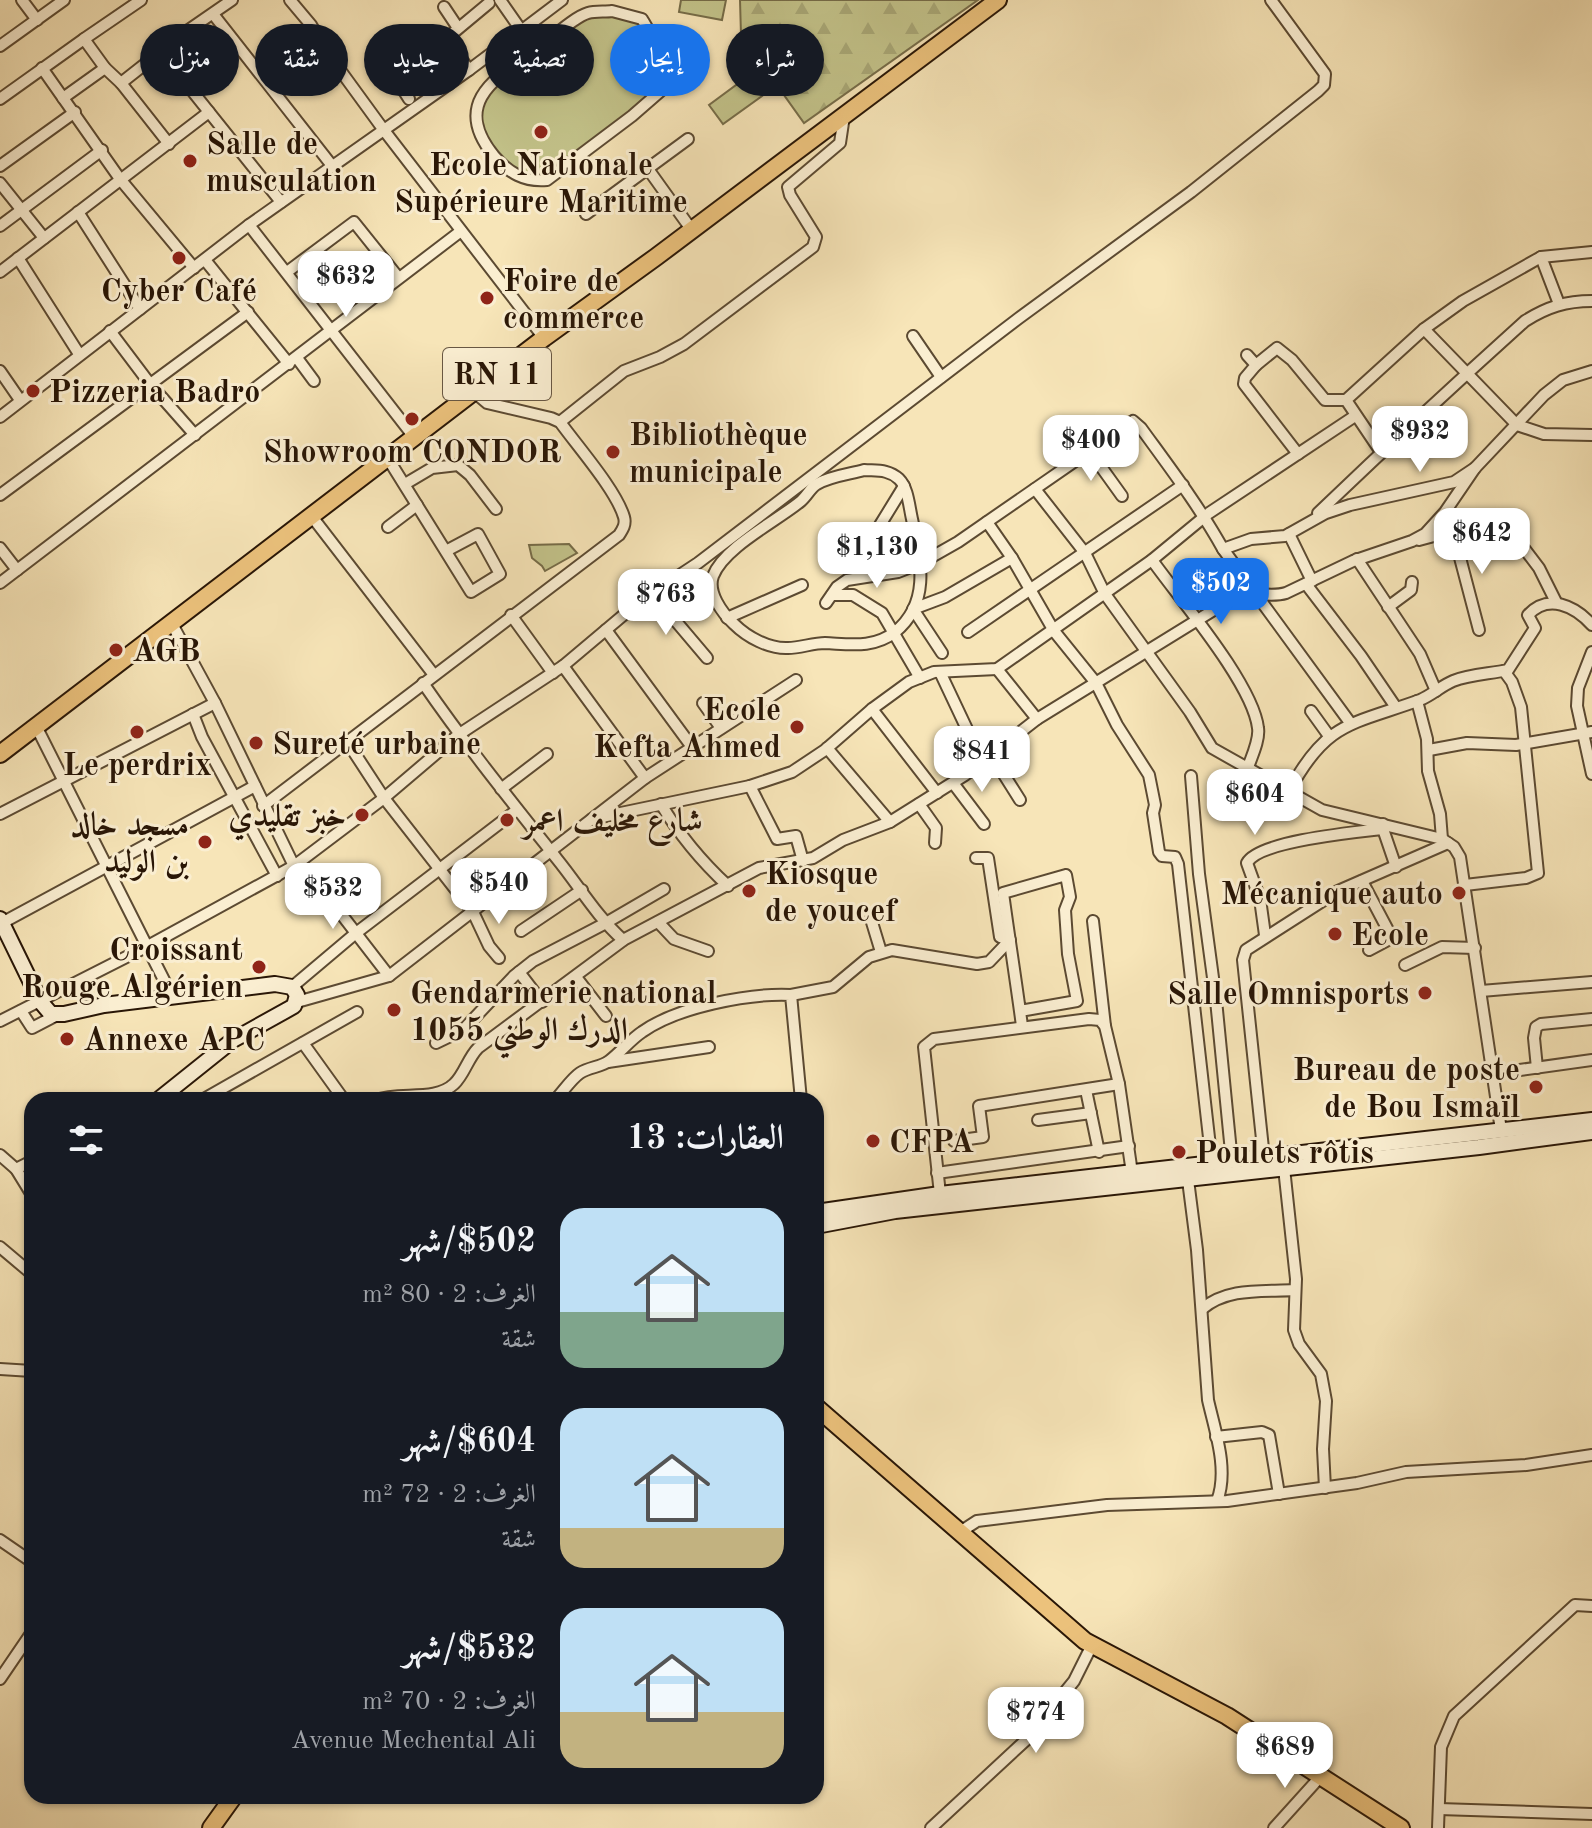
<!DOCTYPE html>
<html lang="ar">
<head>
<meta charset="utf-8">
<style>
  :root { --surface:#171b24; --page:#242831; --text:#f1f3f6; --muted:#9ea1a6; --accent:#1a73e8 }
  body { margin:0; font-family:"Old Standard TT",Amiri,serif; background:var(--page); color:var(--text); direction:rtl; height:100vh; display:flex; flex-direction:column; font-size:30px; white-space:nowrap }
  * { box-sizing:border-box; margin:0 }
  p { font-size:26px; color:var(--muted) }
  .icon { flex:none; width:44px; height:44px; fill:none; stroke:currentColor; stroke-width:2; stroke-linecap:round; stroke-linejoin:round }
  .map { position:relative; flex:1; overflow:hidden; direction:ltr }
  .sheet { position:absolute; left:24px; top:1092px; width:800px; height:712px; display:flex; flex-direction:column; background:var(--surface); border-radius:24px; box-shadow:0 2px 6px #0004; direction:rtl }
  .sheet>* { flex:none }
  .top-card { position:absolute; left:24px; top:24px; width:800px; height:72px; direction:rtl; display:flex; gap:16px }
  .price { position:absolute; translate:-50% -68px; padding:0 18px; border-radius:16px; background:#fff; color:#222; font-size:26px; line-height:52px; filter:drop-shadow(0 2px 4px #0008) }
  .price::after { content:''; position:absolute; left:50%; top:48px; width:24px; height:18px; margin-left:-12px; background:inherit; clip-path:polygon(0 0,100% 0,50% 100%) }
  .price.selected { background:var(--accent); color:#fff }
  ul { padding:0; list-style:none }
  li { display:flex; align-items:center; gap:24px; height:200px; padding:0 40px }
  li span { display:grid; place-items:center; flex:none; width:224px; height:160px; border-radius:24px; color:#555 }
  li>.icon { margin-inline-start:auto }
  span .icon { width:96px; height:96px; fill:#fffc; stroke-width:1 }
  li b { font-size:34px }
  h2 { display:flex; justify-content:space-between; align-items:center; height:96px; padding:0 40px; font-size:34px }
  .tag { padding:0 28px; border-radius:36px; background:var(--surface); box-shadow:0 2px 6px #0004; font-size:28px; line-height:72px }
  .tag.selected { background:var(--accent); color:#fff }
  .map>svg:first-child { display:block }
</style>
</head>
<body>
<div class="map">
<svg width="1592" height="1828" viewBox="0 0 1592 1828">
  <defs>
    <pattern id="forest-firs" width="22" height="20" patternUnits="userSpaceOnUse" patternTransform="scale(2)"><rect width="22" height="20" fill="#c3c38a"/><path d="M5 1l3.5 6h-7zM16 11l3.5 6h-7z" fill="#a8a776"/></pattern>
  </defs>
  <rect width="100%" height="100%" fill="#f7e5b8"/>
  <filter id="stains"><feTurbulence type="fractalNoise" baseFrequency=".0025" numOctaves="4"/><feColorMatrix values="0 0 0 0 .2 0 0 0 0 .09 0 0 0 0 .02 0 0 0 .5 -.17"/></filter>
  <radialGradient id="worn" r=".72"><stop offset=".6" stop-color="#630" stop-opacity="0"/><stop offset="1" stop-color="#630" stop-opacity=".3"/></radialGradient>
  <polygon fill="url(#forest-firs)" stroke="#766c48" stroke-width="2" points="740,0 978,0 804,123 741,35"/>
  <g fill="#c3c38a" stroke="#766c48" stroke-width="2">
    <polygon points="681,0 726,0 722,20 679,12"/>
    <polygon points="586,13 642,19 656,44 663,89 547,180 508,171 482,140 478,108 484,90"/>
    <polygon points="747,77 762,96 723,124 709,105"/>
    <polygon points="569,544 577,553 545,571 542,566 532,558 529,545"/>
  </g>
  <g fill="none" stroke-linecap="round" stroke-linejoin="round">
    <g stroke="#5c4a32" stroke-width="14">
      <g id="street">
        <polyline points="22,0 37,20"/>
        <polyline points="290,0 311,25 324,48 383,129 544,338"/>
        <polyline points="500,0 521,30"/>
        <polyline points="444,7 458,28"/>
        <path d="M612,11L642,19C655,41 669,63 663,89L632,116L547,180C524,182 509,173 494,156C450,102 497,77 538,48C551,39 574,17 588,13C595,11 605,12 612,11Z"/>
        <polyline points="213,14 333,167"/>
        <polyline points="447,38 469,70"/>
        <polyline points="84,39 141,0"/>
        <polyline points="0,46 64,0"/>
        <polyline points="161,52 281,202"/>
        <polyline points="42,68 120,179 194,268"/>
        <polyline points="121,83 169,144"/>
        <polyline points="63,98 105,68"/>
        <polyline points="0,99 84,39 105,68 121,83 187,31 232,0"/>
        <polyline points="409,99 395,77 396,69 447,38 489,3"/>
        <polyline points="0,166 75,112"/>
        <polyline points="648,169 691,229"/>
        <polyline points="0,183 44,238"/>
        <polyline points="78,212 140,309"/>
        <polyline points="586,214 688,139"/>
        <polyline points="249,225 414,437"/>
        <polyline points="0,226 102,150"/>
        <polyline points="18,258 79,354"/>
        <polyline points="205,260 289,364"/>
        <polyline points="0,272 209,112"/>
        <polyline points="287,272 354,222 398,277"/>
        <polyline points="1559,304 1541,257 1592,252"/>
        <polyline points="1424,329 1517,425 1544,434 1592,435"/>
        <polyline points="110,331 150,384 195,435"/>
        <polyline points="913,336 941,377"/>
        <polyline points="1247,355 1256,365 1245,378 1244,384 1298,454"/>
        <polyline points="297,358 314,381"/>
        <polyline points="1256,365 1277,348 1292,360 1325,400 1346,400"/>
        <polyline points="0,371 20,400"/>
        <polyline points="0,417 249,225 469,70 562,0"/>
        <polyline points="560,422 624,371 660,357 684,344 813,247 816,237 790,195 788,187 840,143 844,116"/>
        <polyline points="1089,450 1122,496"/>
        <polyline points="1381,452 1346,400 1424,329 1463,301 1541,257"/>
        <polyline points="387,457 471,592 500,574 478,534 446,551"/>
        <path d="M864,470C877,471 888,469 899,479C908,488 909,506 912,519C920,558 932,602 895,632C873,649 849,644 825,643C813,643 800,648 788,648C769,649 747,637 734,624C722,613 707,592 713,576C724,547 777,521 801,501C807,496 811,487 817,484C830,476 850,474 864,470Z"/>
        <polyline points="405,484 432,468 458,465 470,475 496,509"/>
        <polyline points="1035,489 1085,553 1105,594 1190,712 1212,748 1322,810 1442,839 1454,847 1460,857 1501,1130"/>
        <polyline points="0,495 248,312"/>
        <path d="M1318,513C1386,448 1455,384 1525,321C1547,307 1566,301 1592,301"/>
        <polyline points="310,514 434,675"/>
        <polyline points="1440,519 1453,531 1479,630"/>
        <polyline points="987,522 1012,558 1054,631 1096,683 1117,725 1149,775 1155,805 1153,813 1159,852 1162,856 1175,857 1178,864 1212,1164"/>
        <polyline points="388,527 417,505"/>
        <polyline points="1289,534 1312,581"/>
        <polyline points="863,536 877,530 904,486"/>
        <polyline points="1419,540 1501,518 1539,568 1556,602"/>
        <polyline points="0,548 17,570"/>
        <polyline points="1223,549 1251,539 1285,536 1326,513 1350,505 1454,482 1475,468 1544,395 1563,380 1592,371"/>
        <polyline points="1357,559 1420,654 1436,691"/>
        <path d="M1152,560C1179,598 1253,684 1258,728C1260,740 1251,758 1247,770"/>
        <polyline points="0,583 461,231"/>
        <polyline points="1306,584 1361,656 1395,706"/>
        <polyline points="652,593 707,658"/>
        <polyline points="832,595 853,595 882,613 920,678"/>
        <path d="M826,603L837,587L847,580L898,572L921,563L958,542L1133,421L1141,428C1170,468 1199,506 1223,549L1351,724"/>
        <polyline points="1388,607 1411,590 1412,582"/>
        <polyline points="511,615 553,673"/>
        <polyline points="727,618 802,585"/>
        <polyline points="172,624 215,703 294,866 308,871 389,976"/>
        <polyline points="606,630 692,747"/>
        <polyline points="968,632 1183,485"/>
        <polyline points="1592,652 1578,688 1577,706 1592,774"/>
        <polyline points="942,653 913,609 945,597 1012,558"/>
        <polyline points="563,666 645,778"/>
        <polyline points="997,669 1037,719"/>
        <polyline points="940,672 982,761"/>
        <path d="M423,683C465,744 511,801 557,859C579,886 597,917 623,940"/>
        <polyline points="1417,701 1427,739 1428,771 1440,814 1442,839"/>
        <polyline points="703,703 721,728"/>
        <polyline points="872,709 937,793"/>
        <polyline points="1311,711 1329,736"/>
        <polyline points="193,714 202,737 277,876"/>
        <polyline points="37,728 172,996"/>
        <polyline points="348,743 384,798 473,912 489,946 499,958"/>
        <polyline points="827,748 890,822"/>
        <polyline points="1429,750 1467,743 1516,745 1592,732"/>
        <polyline points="991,754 1020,800"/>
        <polyline points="1191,776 1199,874 1216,1000 1232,1162"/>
        <polyline points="953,783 984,824"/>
        <polyline points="750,786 777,839 796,836 803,861"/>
        <polyline points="501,789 547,754"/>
        <path d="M1288,793C1326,721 1351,725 1420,700C1432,695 1441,686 1453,681C1470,674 1489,674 1508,670L1535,628L1528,615C1548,593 1575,606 1592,625"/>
        <path d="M661,804C680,836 701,861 728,886"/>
        <polyline points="919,804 936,828 935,843"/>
        <path d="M263,806L619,535C623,529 626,524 624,517C616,490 578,447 560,422L551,418L487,403L474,392"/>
        <polyline points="0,814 215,703"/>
        <polyline points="592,819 750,786 792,772 825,750 872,709 909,682 934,672 997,669 1152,560 1209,513 1355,416"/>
        <polyline points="1383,829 1396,867"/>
        <polyline points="1362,881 1389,932 1386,941 1369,950"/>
        <polyline points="1465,885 1526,878 1538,873 1521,707 1512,682 1504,671"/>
        <polyline points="871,919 881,952"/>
        <polyline points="1093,921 1105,1026"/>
        <polyline points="658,922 674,939 708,951"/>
        <polyline points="0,924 255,786"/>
        <polyline points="521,931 582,890"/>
        <path d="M1265,935L1260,899L1247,863C1258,841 1357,832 1383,829V824"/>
        <polyline points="1405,965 1442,947 1475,948"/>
        <polyline points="519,972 542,1002"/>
        <polyline points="576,977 606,1016"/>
        <polyline points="292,987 356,933 517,810"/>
        <polyline points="1481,991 1592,982"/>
        <polyline points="791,995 833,987 869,957 892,950 977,964 989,962 1010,940 1000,937 988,858 976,858"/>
        <polyline points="297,1002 389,976 645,778 796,680"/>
        <polyline points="21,1011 32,1028 57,1015"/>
        <path d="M1020,1011L1077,1001L1068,954L1065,910L1070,897L1066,875L1003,893C1009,937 1016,981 1022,1026"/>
        <polyline points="0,1021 148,946 294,866 384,798 458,735 563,666 639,602 698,563 1019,318 1191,192 1318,91 1324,85 1325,74 1271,0"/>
        <polyline points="303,1043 344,1100"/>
        <polyline points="436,1043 463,1030 514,976 533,961 604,924 664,889"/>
        <polyline points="608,1062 709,1047"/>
        <polyline points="1537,1068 1534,1038 1536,1027 1541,1024 1592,1019"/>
        <polyline points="1491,1074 1592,1060"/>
        <polyline points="1086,1090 1099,1152"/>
        <polyline points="202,1100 357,1012"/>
        <path d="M376,1100C400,1091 435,1102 454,1084C464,1075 468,1058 478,1048L625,939L759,868L813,858L843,840L890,822L965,775L1037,719L1238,595C1254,591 1270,598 1286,593L1353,561L1412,541L1425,534L1445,512L1475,468"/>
        <path d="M555,1100C563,1092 571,1079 580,1073C589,1067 601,1067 609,1061C621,1052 630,1040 642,1032C677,1007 749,993 791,995L801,1100"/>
        <polyline points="1038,1120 1091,1113"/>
        <polyline points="954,1141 983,1137 979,1106 1119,1084"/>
        <polyline points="0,1155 16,1169 32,1195"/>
        <polyline points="1264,1158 1243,960 1246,950 1338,891 1448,843"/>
        <polyline points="1284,1168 1296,1279 1294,1330 1299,1344 1321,1374 1326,1401 1323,1449 1325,1488"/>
        <polyline points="16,1169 32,1161"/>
        <polyline points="937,1173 1129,1146"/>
        <path d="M1188,1180L1197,1250L1208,1400C1215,1431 1229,1470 1217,1501"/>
        <polyline points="940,1194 924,1047 934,1039 1089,1019 1100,1020 1105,1026 1119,1084 1132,1173"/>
        <polyline points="0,1247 32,1274"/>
        <path d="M1202,1309C1228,1287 1263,1292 1295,1290"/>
        <polyline points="0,1369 32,1371"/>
        <polyline points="1216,1437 1262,1432 1269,1435 1279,1494"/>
        <polyline points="960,1532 977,1521 1107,1505 1227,1501 1357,1483 1406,1472 1526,1465 1592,1455"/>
        <polyline points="0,1540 32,1562"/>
        <polyline points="0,1679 32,1632"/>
        <polyline points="1439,1809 1592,1814"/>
        <polyline points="931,1828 1026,1740 1074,1681 1092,1645"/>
        <polyline points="1274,1828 1321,1776"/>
        <polyline points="1438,1828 1441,1747 1454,1716 1575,1605 1592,1606"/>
      </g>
    </g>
    <g stroke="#291606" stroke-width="18">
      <g id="secondary">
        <polyline points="0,919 40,1001 51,1014 64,1014 104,1005 275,984 292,987 297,995 294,1006 233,1040 158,1100"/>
        <polyline points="816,1212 940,1194 1592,1120"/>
        <polyline points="816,1226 895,1211 1479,1147 1592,1132"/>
      </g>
    </g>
    <g stroke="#291606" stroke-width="20">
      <g id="primary">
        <polyline points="0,754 544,338 656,257 998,0"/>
        <polyline points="816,1407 1085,1641 1227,1716 1401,1828"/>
        <polyline points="211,1828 234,1796"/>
      </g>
    </g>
    <use href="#street" stroke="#faeed1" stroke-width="10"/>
    <use href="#secondary" stroke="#faeed1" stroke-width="14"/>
    <use href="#primary" stroke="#ecc27c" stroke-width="16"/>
  </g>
  <g fill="#8f2418" stroke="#faeed1" stroke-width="3">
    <circle cx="541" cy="132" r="8"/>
    <circle cx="190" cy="161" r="8"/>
    <circle cx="179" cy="258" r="8"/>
    <circle cx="487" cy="298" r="8"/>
    <circle cx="33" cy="391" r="8"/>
    <circle cx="412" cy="419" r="8"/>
    <circle cx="613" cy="452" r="8"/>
    <circle cx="116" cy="650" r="8"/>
    <circle cx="797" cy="727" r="8"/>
    <circle cx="137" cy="732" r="8"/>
    <circle cx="256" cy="743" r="8"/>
    <circle cx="362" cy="815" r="8"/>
    <circle cx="507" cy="820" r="8"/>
    <circle cx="205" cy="842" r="8"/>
    <circle cx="749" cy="891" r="8"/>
    <circle cx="1459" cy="893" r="8"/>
    <circle cx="1335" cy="934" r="8"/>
    <circle cx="259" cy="967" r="8"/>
    <circle cx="1425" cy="993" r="8"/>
    <circle cx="394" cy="1010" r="8"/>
    <circle cx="67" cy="1039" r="8"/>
    <circle cx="1536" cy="1087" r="8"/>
    <circle cx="873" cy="1141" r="8"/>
    <circle cx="1179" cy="1152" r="8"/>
  </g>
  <g text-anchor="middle" stroke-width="6" stroke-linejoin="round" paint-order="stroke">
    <rect fill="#faeed1" stroke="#685743" stroke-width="2" x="443" y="348" width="108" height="52" rx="6"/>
    <g font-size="30" font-weight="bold" fill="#291606">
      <text x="497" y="384">RN 11</text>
    </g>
    <g font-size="32" font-weight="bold" fill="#291606" stroke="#faeed1" text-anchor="start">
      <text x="206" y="154">Salle de<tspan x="206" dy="37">musculation</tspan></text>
      <text x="541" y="175" text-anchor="middle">Ecole Nationale<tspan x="541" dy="37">Supérieure Maritime</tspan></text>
      <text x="503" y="291">Foire de<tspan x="503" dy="37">commerce</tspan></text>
      <text x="179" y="301" text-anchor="middle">Cyber Café</text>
      <text x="49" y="402">Pizzeria Badro</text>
      <text x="629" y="445">Bibliothèque<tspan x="629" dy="37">municipale</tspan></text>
      <text x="412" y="462" text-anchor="middle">Showroom CONDOR</text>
      <text x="132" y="661">AGB</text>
      <text x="781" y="720" text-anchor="end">Ecole<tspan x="781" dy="37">Kefta Ahmed</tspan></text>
      <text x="272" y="754">Sureté urbaine</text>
      <text x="137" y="775" text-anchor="middle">Le perdrix</text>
      <text x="346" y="826" text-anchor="end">خبز تقليدي</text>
      <text x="523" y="831">شارع مخليف اعمر</text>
      <text x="189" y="835" text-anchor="end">مسجد خالد<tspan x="189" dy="37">بن الوليد</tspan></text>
      <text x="765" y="884">Kiosque<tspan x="765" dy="37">de youcef</tspan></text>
      <text x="1443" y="904" text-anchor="end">Mécanique auto</text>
      <text x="1351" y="945">Ecole</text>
      <text x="243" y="960" text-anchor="end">Croissant<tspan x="243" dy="37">Rouge Algérien</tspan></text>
      <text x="410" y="1003">Gendarmerie national<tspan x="410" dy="37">1055 الدرك الوطني</tspan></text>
      <text x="1409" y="1004" text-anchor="end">Salle Omnisports</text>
      <text x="83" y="1050">Annexe APC</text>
      <text x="1520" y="1080" text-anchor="end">Bureau de poste<tspan x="1520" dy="37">de Bou Ismaïl</tspan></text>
      <text x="889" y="1152">CFPA</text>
      <text x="1195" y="1163">Poulets rôtis</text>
    </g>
  </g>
  <rect width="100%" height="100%" filter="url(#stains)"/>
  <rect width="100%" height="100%" fill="url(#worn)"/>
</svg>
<b class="price" style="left:346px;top:319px">$632</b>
<b class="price" style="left:1420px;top:474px">$932</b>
<b class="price" style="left:1091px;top:483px">$400</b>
<b class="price" style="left:1482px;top:576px">$642</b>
<b class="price" style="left:877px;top:590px">$1,130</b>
<b class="price selected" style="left:1221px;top:626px">$502</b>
<b class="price" style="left:666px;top:637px">$763</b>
<b class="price" style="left:982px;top:794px">$841</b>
<b class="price" style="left:1255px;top:837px">$604</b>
<b class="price" style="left:499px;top:926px">$540</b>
<b class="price" style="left:333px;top:931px">$532</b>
<b class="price" style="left:1036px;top:1755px">$774</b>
<b class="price" style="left:1285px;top:1790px">$689</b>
<div class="top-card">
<a class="tag">شراء</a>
<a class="tag selected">إيجار</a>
<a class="tag">تصفية</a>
<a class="tag">جديد</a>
<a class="tag">شقة</a>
<a class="tag">منزل</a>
</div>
<section class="sheet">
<h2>العقارات: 13<svg class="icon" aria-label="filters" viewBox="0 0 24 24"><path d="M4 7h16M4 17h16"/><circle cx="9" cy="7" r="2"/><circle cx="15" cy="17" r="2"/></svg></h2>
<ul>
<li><span style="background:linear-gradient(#bfe0f5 65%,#7fa58c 0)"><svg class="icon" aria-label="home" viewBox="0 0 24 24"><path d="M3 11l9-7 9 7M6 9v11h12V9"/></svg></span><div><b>$502/شهر</b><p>الغرف: 2 · 80 m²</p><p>شقة</p></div></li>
<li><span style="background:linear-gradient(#bfe0f5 75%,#c2b280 0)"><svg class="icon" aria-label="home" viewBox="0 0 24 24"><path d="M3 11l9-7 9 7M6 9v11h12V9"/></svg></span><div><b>$604/شهر</b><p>الغرف: 2 · 72 m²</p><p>شقة</p></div></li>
<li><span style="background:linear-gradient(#bfe0f5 65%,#c2b280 0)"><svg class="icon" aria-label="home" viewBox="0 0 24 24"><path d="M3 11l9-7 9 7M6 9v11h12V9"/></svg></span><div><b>$532/شهر</b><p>الغرف: 2 · 70 m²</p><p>Avenue Mechental Ali</p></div></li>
</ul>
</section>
</div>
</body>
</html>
